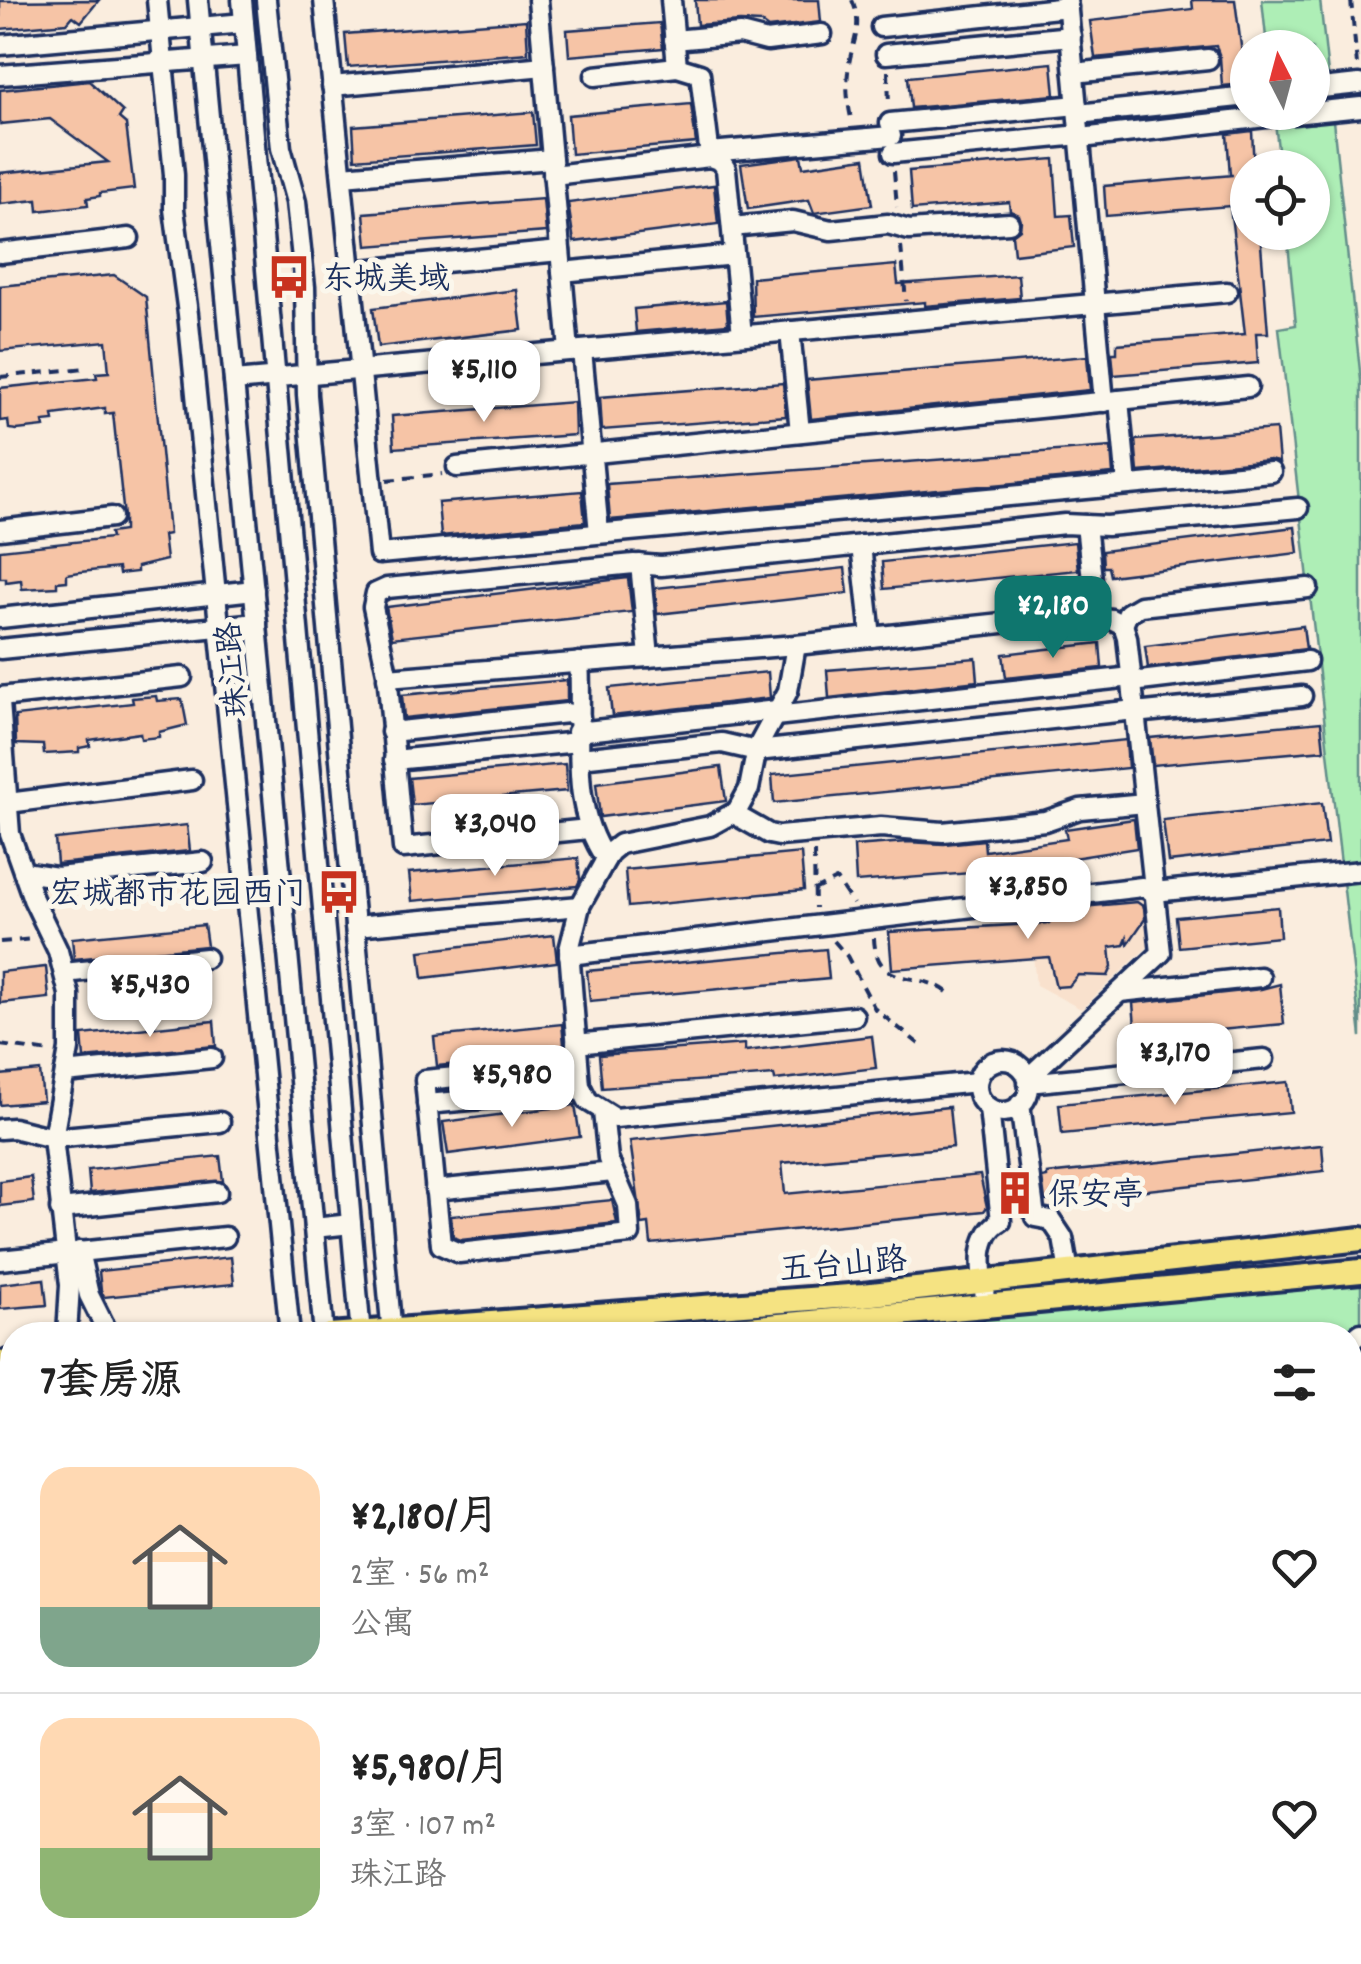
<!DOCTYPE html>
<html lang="zh">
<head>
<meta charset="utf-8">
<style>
  :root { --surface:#fff; --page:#f2f2f2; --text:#222; --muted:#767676; --line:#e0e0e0; --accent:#0f766e }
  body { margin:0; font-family:Dekko,"LXGW WenKai TC",sans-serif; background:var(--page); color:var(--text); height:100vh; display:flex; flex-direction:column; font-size:38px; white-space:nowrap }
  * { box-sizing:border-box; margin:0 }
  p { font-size:32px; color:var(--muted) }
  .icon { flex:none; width:55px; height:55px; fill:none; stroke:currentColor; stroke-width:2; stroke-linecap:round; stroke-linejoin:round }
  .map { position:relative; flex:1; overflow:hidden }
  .panel { position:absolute; left:0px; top:1322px; width:1362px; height:642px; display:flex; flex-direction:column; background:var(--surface); border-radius:40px 40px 0 0; box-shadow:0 2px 8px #0004 }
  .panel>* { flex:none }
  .needle { width:65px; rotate:354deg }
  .controls { position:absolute; left:1230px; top:30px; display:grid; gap:20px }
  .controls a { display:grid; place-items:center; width:100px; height:100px; border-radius:50%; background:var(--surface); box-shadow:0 2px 8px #0004; font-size:50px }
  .price { position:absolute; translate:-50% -85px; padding:0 22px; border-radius:20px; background:#fff; color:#222; font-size:32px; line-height:65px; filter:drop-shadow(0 2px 5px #0008) }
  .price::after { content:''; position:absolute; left:50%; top:60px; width:30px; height:22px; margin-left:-15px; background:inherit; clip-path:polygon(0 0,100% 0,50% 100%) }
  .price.active { background:var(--accent); color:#fff }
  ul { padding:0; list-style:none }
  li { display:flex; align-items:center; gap:30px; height:250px; padding:0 40px }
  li+li { border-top:2px solid var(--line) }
  li span { display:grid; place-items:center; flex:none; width:280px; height:200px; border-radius:30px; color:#555 }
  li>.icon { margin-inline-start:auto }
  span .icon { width:120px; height:120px; fill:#fffc; stroke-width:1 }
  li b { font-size:42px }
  h2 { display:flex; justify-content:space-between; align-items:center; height:120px; padding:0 40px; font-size:42px }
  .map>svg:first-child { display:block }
</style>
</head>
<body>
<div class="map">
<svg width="1361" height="1964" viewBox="0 0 1361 1964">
  <rect width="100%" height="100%" fill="#faedde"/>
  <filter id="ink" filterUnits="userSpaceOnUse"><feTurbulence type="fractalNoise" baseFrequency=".01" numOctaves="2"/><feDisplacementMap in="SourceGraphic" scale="20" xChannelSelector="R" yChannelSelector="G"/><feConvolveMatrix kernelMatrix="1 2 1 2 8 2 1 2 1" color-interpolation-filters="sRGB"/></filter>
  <g filter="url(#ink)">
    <polygon fill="#f9e1cd" points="1142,893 1152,898 1157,938 1081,1009 1036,985 1028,907"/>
    <g fill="#aeeeb6" stroke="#648e8a" stroke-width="2.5">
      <polygon points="1262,0 1320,0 1361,380 1361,1037 1279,328 1296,325 1287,233 1312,232 1312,168 1280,167 1274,113 1312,112 1312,48 1267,47"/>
      <polygon points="1361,1284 1361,1396 1350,1396 1350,1335 785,1335"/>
    </g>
    <g fill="#f6c4a6" stroke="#1b2f5e" stroke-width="2.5">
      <polygon points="99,0 81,22 73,16 67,23 0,29 0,1"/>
      <polygon points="695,0 819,0 821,22 768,28 761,23 740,22 697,25"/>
      <polygon points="1192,0 1235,0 1246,84 1222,86 1220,57 1216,46 1095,58 1090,21 1193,9"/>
      <polygon points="526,20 528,53 348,67 345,34"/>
      <polygon points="660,23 663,48 569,56 567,30"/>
      <polygon points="1052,63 1055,95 911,108 908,77"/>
      <polygon points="89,81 123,112 119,118 126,124 134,189 100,193 100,196 87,198 88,205 38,211 37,200 0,204 0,173 108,162 50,119 0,124 0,90"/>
      <polygon points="691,104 696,143 571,154 568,115"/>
      <polygon points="533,112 536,145 355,159 353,126"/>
      <polygon points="1252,131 1254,168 1248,168 1248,174 1243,175 1248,232 1260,232 1268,333 1256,333 1258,363 1114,375 1112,353 1117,353 1117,344 1245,334 1230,206 1106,216 1104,186 1233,175 1230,175 1227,134"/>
      <polygon points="801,156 803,167 865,158 872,205 814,213 809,200 748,209 741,164"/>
      <polygon points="1054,159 1058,216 1071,215 1074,247 1014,254 1012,235 1020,229 1021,221 1019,215 1010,211 1009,202 912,210 909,171"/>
      <polygon points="714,185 718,224 574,242 568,203"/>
      <polygon points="543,199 546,232 367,246 364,213"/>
      <polygon points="896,265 898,284 1018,275 1020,298 925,306 925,302 753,317 752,278"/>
      <polygon points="114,275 146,297 169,534 163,535 166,560 137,567 137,572 119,574 118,568 80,572 67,574 67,581 57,582 57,587 22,589 21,580 6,582 6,578 0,578 0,550 111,538 110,533 124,531 124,517 113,413 105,414 105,408 53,415 54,421 43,422 44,427 17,430 9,429 8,420 0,421 0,388 97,378 96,373 109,372 106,341 0,351 0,286"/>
      <polygon points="517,290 522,330 378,347 373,308"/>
      <polygon points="726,301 728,324 636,332 634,309"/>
      <polygon points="1087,356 1090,390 811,419 807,380"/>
      <polygon points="783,383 786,416 602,430 600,397"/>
      <polygon points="574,402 575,435 394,448 392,416"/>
      <polygon points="1276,429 1279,463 1270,460 1138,472 1135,440"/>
      <polygon points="1111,447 1113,474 610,520 607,484"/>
      <polygon points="582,491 585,522 441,536 438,503"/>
      <polygon points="1295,527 1298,553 1110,576 1108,567 1103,567 1102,551"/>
      <polygon points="1075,542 1078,570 884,589 882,562"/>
      <polygon points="845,568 848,593 657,614 655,588"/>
      <polygon points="628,578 632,612 392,638 386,607"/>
      <polygon points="1303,626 1306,649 1148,668 1145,646"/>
      <polygon points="1100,643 1102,668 1006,678 1003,654"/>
      <polygon points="976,658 978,681 829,698 827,670"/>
      <polygon points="768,672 770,698 612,716 609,688"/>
      <polygon points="567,680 567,701 404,718 402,695"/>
      <polygon points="156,696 157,701 182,699 187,725 159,732 159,737 141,739 140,733 89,740 90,746 79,748 79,752 44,754 43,745 16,744 15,716 133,703 132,698"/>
      <polygon points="1321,722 1324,750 1153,765 1150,738"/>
      <polygon points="1126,740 1128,768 774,803 772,775"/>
      <polygon points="565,764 567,791 412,805 409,778"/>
      <polygon points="721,767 726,801 600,817 596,783"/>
      <polygon points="1322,803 1327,844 1168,862 1163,820"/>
      <polygon points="1134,819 1137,848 1073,858 1075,868 1010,877 1009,870 856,882 854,846 907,842 944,844 984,840 985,851 1067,839 1065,829"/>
      <polygon points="187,825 190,851 57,864 55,839"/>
      <polygon points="801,853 804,890 628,907 625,870"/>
      <polygon points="578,858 580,880 577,886 412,901 409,873"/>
      <polygon points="1137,902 1144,907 1145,919 1128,944 1127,938 1124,945 1110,947 1112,967 1108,976 1078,975 1069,986 1056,987 1049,957 892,969 889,932 1049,923 1059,909"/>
      <polygon points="1278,907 1280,937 1179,947 1176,917"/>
      <polygon points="204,925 207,946 74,959 72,938"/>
      <polygon points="554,935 557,962 423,978 420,951"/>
      <polygon points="826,949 829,979 590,1001 587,971"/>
      <polygon points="46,967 49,998 0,1003 0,972"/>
      <polygon points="1280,984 1284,1024 1136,1038 1133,1003 1261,989"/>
      <polygon points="214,1021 216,1046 84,1058 82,1035"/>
      <polygon points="562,1024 565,1054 437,1066 434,1037"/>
      <polygon points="872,1036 876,1068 775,1080 774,1075 602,1088 599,1055 745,1044 745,1051"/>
      <polygon points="40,1071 43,1101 0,1105 0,1075"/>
      <polygon points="1288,1082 1291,1112 1062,1134 1059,1104"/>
      <polygon points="575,1105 580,1137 448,1154 443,1122"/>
      <polygon points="949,1107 953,1147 782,1163 785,1194 980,1175 987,1207 984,1211 651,1244 649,1224 642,1225 630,1141"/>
      <polygon points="1322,1145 1324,1171 1045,1201 1042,1178 1047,1177 1047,1174"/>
      <polygon points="220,1156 223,1181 90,1193 88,1170"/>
      <polygon points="31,1177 34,1202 0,1206 0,1181"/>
      <polygon points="612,1200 617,1223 461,1240 453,1237 451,1216"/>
      <polygon points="231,1257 234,1284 104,1297 101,1291 99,1271"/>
      <polygon points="44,1279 47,1305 0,1309 0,1284"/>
    </g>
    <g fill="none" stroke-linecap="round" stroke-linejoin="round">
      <g stroke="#1b2f5e" stroke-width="25">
        <g id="minor">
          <polyline points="157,0 174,175 174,209 188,314 290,1335"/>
          <polyline points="198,0 324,1335"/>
          <polyline points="242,0 361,1335"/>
          <polyline points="266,0 281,148 296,202 305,287 307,395 392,1335"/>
          <polyline points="324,0 379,554 1271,472"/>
          <polyline points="538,0 569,351"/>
          <polyline points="671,0 677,67"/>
          <polyline points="1067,0 1104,402"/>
          <polyline points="881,27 1068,7"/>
          <polyline points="674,40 740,34 767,41 822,34"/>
          <polyline points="0,45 244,23"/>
          <polyline points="886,54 1071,36"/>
          <polyline points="1074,73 1208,59"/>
          <polyline points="0,75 247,56"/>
          <polyline points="595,76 677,67 700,74 710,157"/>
          <polyline points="332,86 544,66"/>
          <polyline points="1312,89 1359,84"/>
          <polyline points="1312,112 1361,107"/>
          <polyline points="1078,114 1248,96"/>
          <polyline points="890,123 1077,105"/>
          <polyline points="1081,138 1312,112"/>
          <polyline points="710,152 891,136"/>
          <polyline points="893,153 1080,135"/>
          <polyline points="553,175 710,157 721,161 726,169 742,335"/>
          <polyline points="342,176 552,159"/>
          <polyline points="732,227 793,221 831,230 888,224 909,230 1009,223"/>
          <polyline points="0,253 129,238"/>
          <polyline points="351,271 560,251"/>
          <polyline points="562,272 734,255"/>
          <polyline points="790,331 800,432"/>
          <polyline points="582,350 599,533"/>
          <polyline points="234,381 1227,292"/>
          <polyline points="1119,400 1127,485"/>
          <polyline points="457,467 1248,387"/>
          <polyline points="1086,525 1096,615"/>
          <polyline points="0,530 112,517"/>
          <polyline points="861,545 871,637"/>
          <polyline points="640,564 649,657"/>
          <polyline points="0,618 254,590"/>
          <polyline points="1123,625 1128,613 1140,606 1308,588"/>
          <polyline points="796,645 788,691 757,748 749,789 737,811 710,826 620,844 610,852 580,906 569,950 580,1086 588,1101 615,1118 977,1082"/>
          <polyline points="0,649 257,623"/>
          <path d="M579,662C584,727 566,802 606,859"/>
          <polyline points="387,678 796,645 1077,615 1111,619 1123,625 1127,637 1161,953 1028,1078"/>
          <polyline points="1132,682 1307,661"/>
          <polyline points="0,697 182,677"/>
          <polyline points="0,702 10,834 33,899 58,951 69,994 69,1049 53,1138 70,1285 67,1335"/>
          <polyline points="1135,713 1302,696"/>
          <polyline points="775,716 1132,677"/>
          <polyline points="391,732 567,713 580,717"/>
          <polyline points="577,732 777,710"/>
          <polyline points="580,758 722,743 757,751 1135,710"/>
          <polyline points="394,760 578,742"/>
          <polyline points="8,803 192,780"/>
          <polyline points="734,814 769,834 779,836 881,827 943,832 1045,821 1080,809 1145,803"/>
          <polyline points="588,829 403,848 387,673 373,607 376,593 387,588 634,564 661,566 1065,524 1107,526 1298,508"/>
          <polyline points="24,872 57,877 203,862"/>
          <polyline points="355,926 580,906"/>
          <polyline points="569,955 1142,887 1154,892 1361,871"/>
          <polyline points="64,973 206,958"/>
          <polyline points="1120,992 1260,977"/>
          <polyline points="576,1044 854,1016"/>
          <circle cx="1003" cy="1086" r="26"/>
          <polyline points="578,1065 425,1080 441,1245 459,1253 630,1234 628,1205 608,1159 603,1112"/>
          <polyline points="65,1073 212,1058"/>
          <polyline points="1028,1083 1264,1059"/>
          <polyline points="427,1104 582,1090"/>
          <polyline points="1020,1104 1035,1217 1051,1220 1063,1238 1069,1272"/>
          <polyline points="0,1129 13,1128 53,1138 220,1122"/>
          <polyline points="435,1190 613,1172"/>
          <polyline points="60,1209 217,1192"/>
          <polyline points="314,1228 351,1224"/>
          <polyline points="79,1251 89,1295 109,1335"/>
          <polyline points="0,1260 225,1237"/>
          <path d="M986,1306C983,1278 972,1237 1001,1221L989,1108"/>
          <polyline points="1350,1342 1361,1333"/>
          <polyline points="0,1452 12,1451"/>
          <polyline points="1350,1480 1361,1480"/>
          <polyline points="0,1483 12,1482"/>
          <polyline points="0,1578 12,1577"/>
          <polyline points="1350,1606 1361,1605"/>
          <polyline points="0,1690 12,1695"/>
          <polyline points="0,1806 12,1805"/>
          <polyline points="1350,1830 1361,1829"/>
          <polyline points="0,1903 4,1907 12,1906"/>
          <polyline points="1350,1908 1361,1909"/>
          <polyline points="175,1952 176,1964"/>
          <polyline points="313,1952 314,1964"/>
          <polyline points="337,1952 341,1964"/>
          <polyline points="381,1952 382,1964"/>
          <polyline points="419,1952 420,1964"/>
          <polyline points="453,1952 457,1964"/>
          <polyline points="550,1952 550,1964"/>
          <polyline points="968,1962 1003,1952"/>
          <polyline points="820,1964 936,1952"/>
        </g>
      </g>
      <g stroke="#1b2f5e" stroke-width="30">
        <g id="major">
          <polyline points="330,1335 863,1295 1361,1239"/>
          <polyline points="672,1335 1361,1271"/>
          <polyline points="0,1363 12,1362"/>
          <polyline points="0,1395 12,1394"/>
        </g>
      </g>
      <g stroke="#1b2f5e" stroke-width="4" stroke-dasharray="10 8" stroke-linecap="butt">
        <path d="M852,0C865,29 850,44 848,72C846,89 848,106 852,122"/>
        <polyline points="1351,0 1357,65"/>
        <polyline points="888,71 889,107"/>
        <polyline points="894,171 897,207"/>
        <polyline points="901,246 906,301"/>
        <polyline points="0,377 85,368"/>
        <polyline points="387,480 442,474"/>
        <polyline points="814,852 815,908"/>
        <polyline points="814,890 836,879 853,904"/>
        <path d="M874,938C876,993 924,967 953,997"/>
        <polyline points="834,941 847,956 875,1009 919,1044"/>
        <polyline points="0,942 35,939"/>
        <polyline points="0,1045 50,1052"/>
        <polyline points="1083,1952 1085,1964"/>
        <polyline points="1317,1964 1318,1952"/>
      </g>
      <use href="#minor" stroke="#fbf7ec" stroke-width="18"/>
      <use href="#major" stroke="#f5e382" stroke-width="22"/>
    </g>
  </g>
  <defs>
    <g id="bus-bare" transform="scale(3.45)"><path d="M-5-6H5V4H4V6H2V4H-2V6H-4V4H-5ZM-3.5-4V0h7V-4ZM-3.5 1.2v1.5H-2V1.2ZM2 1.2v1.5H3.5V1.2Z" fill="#c8321e" stroke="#fbf7ec" stroke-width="2.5" paint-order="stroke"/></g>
    <g id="building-bare" transform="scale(3.45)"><path d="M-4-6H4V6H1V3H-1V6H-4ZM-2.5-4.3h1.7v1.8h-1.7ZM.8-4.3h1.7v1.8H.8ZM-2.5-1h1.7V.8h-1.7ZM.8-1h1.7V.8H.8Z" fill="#c8321e" stroke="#fbf7ec" stroke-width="2.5" paint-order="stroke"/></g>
  </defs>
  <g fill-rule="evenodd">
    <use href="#bus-bare" x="289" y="277"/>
    <use href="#bus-bare" x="339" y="892"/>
    <use href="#building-bare" x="1015" y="1193"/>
  </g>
  <g text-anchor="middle" stroke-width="10" stroke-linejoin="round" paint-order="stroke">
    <g font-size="32" fill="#1b2f5e" stroke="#fbf7ec" text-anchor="start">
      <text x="322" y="288">东城美域</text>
      <text x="306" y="903" text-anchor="end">宏城都市花园西门</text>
      <text x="1048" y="1204">保安亭</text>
    </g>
    <g font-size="32" fill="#1b2f5e" stroke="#fbf7ec">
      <text transform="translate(231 670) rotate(-95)" y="11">珠江路</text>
      <text transform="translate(843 1263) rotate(-5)" y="11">五台山路</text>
    </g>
  </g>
</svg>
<div class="controls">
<a><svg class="needle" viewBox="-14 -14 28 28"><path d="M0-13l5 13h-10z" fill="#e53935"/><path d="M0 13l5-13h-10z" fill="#767676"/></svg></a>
<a><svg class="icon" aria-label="locate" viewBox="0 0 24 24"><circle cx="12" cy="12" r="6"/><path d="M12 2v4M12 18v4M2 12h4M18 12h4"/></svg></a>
</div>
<b class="price" style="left:484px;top:425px">¥5,110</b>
<b class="price active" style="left:1053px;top:661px">¥2,180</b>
<b class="price" style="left:495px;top:879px">¥3,040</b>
<b class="price" style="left:1028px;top:942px">¥3,850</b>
<b class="price" style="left:150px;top:1040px">¥5,430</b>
<b class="price" style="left:1175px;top:1108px">¥3,170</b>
<b class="price" style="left:512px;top:1130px">¥5,980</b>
<section class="panel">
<h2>7套房源<svg class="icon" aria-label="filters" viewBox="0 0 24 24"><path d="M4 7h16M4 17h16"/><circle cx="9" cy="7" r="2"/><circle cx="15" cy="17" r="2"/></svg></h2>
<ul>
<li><span style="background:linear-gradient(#ffd9b3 70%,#7fa58c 0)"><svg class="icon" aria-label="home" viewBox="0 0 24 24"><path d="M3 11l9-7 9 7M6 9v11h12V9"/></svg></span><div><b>¥2,180/月</b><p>2室 · 56 m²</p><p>公寓</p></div><svg class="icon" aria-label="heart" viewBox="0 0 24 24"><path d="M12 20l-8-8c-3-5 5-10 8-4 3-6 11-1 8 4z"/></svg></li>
<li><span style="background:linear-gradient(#ffd9b3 65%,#8fb573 0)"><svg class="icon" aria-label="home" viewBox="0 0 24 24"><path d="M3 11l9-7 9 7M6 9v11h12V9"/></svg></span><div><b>¥5,980/月</b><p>3室 · 107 m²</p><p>珠江路</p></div><svg class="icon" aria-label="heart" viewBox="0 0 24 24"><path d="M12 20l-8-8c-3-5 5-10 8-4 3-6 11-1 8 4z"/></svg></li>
</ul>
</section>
</div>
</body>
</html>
